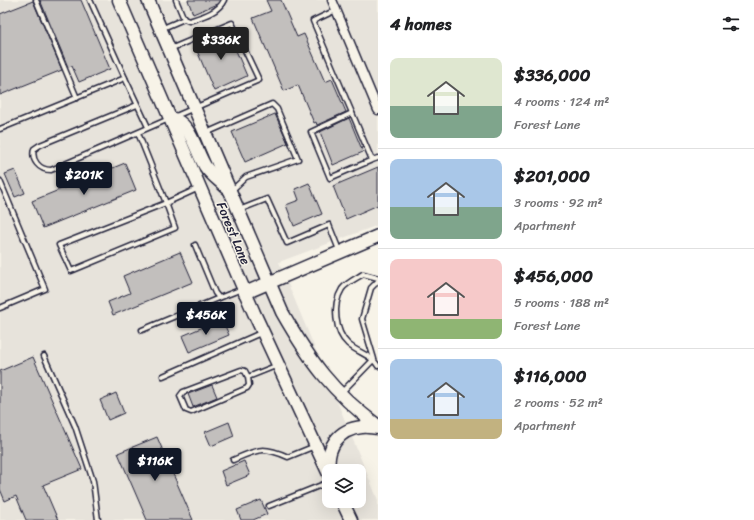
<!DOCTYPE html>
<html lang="en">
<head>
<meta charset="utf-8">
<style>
  :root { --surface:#fff; --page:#f6f6f6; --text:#202124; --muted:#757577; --line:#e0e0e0; --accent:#111827 }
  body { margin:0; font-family:Sriracha,sans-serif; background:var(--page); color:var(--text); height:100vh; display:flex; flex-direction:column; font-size:15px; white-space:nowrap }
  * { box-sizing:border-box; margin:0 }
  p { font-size:13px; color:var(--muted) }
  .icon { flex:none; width:22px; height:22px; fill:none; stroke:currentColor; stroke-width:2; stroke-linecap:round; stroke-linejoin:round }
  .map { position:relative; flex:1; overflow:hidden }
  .sheet { display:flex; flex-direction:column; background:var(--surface); width:376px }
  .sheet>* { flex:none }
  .controls { position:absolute; left:322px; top:464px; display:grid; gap:8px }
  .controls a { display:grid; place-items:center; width:44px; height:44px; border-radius:8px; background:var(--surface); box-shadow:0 4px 16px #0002; font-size:20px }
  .price { position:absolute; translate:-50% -34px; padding:0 9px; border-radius:4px; background:var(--accent); color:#fff; font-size:13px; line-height:26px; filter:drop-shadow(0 1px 2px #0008) }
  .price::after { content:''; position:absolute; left:50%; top:24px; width:12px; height:9px; margin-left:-6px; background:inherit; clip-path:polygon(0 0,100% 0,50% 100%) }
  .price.selected { background:#222; color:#fff }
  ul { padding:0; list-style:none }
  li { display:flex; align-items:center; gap:12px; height:100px; padding:0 12px }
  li+li { border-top:1px solid var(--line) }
  li span { display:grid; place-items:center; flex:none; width:112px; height:80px; border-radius:8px; color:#555 }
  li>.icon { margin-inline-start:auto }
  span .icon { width:48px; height:48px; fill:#fffc; stroke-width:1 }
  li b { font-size:17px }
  h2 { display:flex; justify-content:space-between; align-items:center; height:48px; padding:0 12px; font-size:17px }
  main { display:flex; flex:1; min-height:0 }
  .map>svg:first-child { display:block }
</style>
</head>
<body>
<main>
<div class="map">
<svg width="378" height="520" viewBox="0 0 378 520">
  <rect width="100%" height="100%" fill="#f7f3e8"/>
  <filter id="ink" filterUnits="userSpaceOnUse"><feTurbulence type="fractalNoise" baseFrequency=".025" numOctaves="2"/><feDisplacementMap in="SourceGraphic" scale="8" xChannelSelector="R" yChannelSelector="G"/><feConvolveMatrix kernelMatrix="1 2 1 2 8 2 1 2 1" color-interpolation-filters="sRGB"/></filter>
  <g filter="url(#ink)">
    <path fill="#e7e3db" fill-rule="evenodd" d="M0,0H378V225L279,262L378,500V520H0ZM329,471H359V501H329Z"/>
    <g fill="#c2bfbd" stroke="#22223b">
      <polygon points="40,0 81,0 110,69 79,82 72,66 68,67"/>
      <polygon points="188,0 220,0 217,4 193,14"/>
      <polygon points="266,0 281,0 297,37 304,34 325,82 332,79 346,112 317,125 316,122 314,123 298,85 284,91 253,18 271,11"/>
      <polygon points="33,1 62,70 0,95 0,14"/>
      <polygon points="228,32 247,76 214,91 195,46"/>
      <polygon points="275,114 288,143 245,162 232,132"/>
      <polygon points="349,118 363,152 333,165 320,132"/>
      <polygon points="125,163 136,190 43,228 32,201"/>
      <polygon points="378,167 378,205 346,219 333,186"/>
      <polygon points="15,170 25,193 15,197 5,174"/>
      <polygon points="309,183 322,214 294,226 286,205 299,200 295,189"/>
      <polygon points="180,252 193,282 113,315 108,302 130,293 123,276"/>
      <polygon points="222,319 229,335 189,352 182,336"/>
      <polygon points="33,357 82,469 43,485 58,520 26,520 16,496 5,501 0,489 0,371"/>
      <polygon points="212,385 217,397 193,407 188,394"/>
      <polygon points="116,393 124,413 108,420 100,400"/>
      <polygon points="229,422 234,436 211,446 205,432"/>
      <polygon points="157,437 193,520 147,520 118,453"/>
      <polygon points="244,461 250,475 226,485 221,471"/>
      <polygon points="261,500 267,514 253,520 241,520 237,510"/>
    </g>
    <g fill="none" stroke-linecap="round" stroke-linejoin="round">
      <g stroke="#22223b" stroke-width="7">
        <g id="lane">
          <polyline points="36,0 77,98"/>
          <polyline points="90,0 125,78"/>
          <polyline points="336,10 313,21 372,160 378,158"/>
          <path d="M184,19L189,21C201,17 218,13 224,0"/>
          <polyline points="163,28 184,19 176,0"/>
          <path d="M137,105L40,145L34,149C31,160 39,170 51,170L259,80L232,23L170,49"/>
          <polyline points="352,113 311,132 330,178 372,160"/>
          <polyline points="0,129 125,78 148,127"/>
          <polyline points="138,133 166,203 59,245 71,271 175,228 166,203 199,188"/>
          <polyline points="206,133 272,104 277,109 298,159 246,177 231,191"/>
          <polyline points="0,181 45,289 0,308"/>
          <polyline points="239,210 267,199 287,243 329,225 339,250"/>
          <polyline points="195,245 215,293 219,298 242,289"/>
          <path d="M378,278L363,274C357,278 346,283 342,289C332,305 335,332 348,344C358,353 372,355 378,366"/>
          <polyline points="142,330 219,298"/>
          <polyline points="44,356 75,426 93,481 98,520"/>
          <polyline points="163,376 263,332"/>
          <polyline points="248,377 249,385 247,388 191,412 186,410 180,396 183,392 241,370 245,371 248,377 278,365"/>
          <polyline points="342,392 374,359 362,319 371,288 378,281"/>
          <path d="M233,460C258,449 263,446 288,457L315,446"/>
          <polyline points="269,506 329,482"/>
        </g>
      </g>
      <g stroke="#22223b" stroke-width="11">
        <polyline id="street" points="332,0 378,110"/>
      </g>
      <g stroke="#22223b" stroke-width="15">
        <g id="secondary">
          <polyline points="119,0 254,313 329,474"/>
          <path d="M148,0L282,312C310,361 332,392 378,426"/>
          <path d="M170,118C191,122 195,150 205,166C210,174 220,181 227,188"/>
          <polyline points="245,293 378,236"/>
          <path d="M329,470C326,448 338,429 362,427C368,426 373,428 378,428"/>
          <polyline points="342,501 351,520"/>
        </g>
      </g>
      <use href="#lane" stroke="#f7f3e8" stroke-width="4"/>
      <use href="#street" stroke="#f7f3e8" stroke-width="8"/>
      <use href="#secondary" stroke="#f7f3e8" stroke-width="12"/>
    </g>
  </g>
  <g text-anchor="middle" stroke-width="3" stroke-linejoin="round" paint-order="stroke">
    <g font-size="13" fill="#22223b" stroke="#f7f3e8">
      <text transform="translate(234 233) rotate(67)" y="5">Forest Lane</text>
    </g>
  </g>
</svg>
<div class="controls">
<a><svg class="icon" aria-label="layers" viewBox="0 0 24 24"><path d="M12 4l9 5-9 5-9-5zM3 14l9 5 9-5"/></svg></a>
</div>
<b class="price selected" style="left:221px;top:61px">$336K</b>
<b class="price" style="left:84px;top:196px">$201K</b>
<b class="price" style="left:206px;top:336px">$456K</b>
<b class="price" style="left:155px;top:482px">$116K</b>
</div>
<section class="sheet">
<h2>4 homes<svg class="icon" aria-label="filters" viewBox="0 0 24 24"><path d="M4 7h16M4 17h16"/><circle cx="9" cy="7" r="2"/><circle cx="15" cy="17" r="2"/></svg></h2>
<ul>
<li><span style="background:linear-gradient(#dfe7d0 60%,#7fa58c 0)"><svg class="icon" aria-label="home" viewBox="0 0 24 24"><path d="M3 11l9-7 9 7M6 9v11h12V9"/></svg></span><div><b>$336,000</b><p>4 rooms · 124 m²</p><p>Forest Lane</p></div></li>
<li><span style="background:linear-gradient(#a9c7e8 60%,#7fa58c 0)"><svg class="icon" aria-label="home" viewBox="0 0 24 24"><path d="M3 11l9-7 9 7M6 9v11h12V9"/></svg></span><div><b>$201,000</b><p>3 rooms · 92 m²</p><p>Apartment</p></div></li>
<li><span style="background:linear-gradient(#f6c9c9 75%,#8fb573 0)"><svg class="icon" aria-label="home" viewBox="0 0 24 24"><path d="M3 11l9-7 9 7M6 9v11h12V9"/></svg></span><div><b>$456,000</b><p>5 rooms · 188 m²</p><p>Forest Lane</p></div></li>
<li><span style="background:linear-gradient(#a9c7e8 75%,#c2b280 0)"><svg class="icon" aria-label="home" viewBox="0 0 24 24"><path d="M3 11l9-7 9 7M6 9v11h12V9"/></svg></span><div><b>$116,000</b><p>2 rooms · 52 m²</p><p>Apartment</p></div></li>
</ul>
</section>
</main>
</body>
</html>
